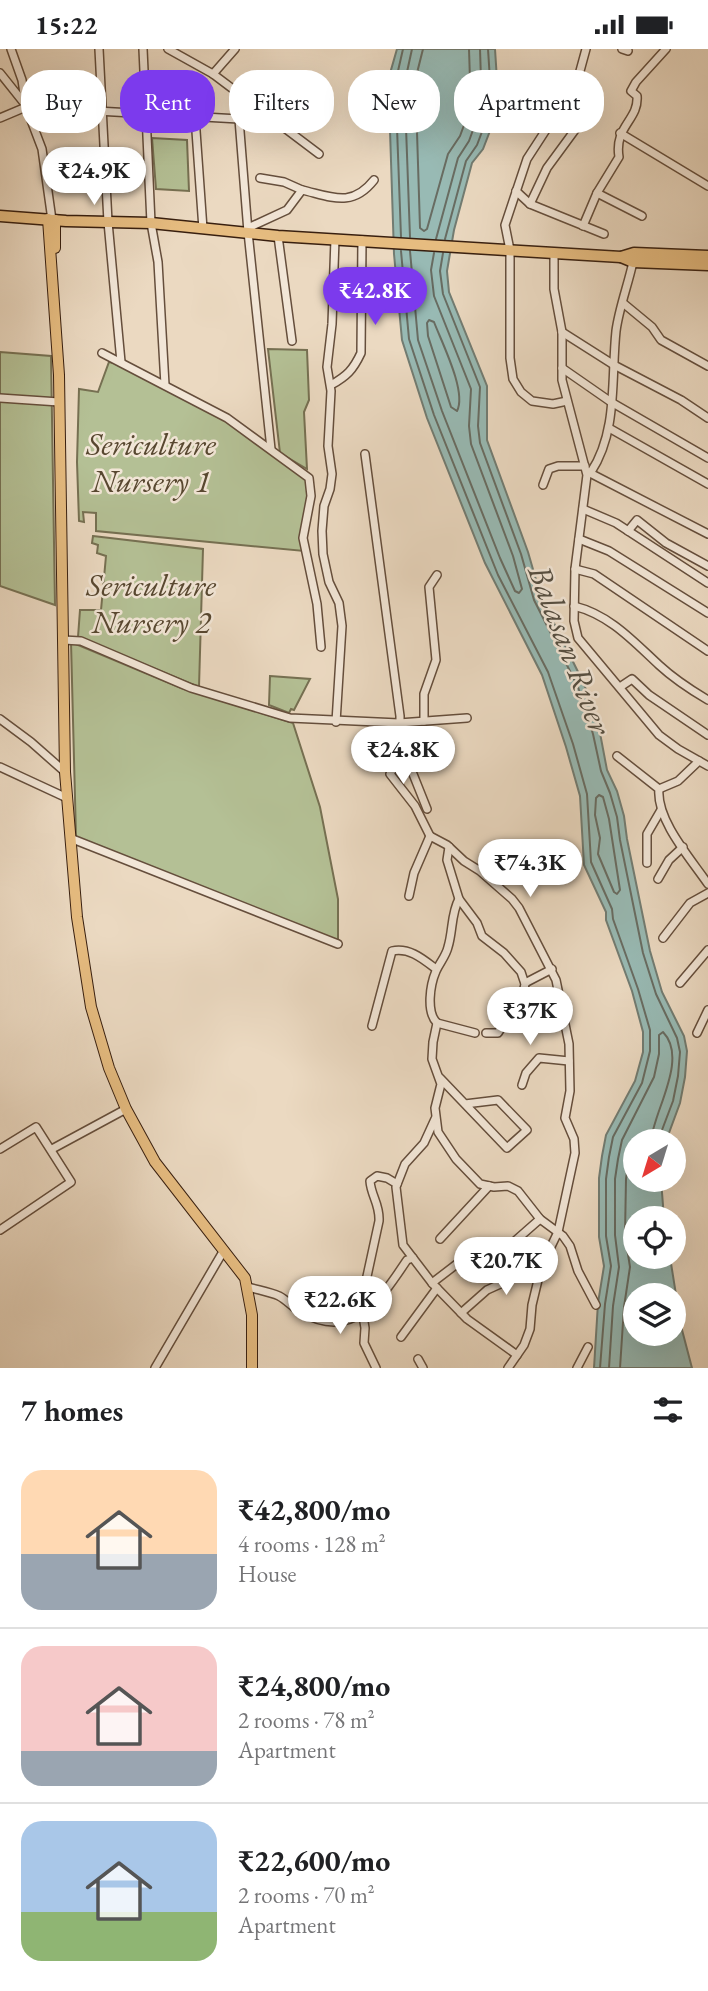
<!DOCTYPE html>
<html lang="en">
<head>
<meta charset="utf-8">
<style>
  :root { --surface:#fff; --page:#f6f6f6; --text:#202124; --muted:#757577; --line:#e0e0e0; --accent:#7c3aed }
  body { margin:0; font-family:"EB Garamond",serif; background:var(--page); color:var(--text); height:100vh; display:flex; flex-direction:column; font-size:26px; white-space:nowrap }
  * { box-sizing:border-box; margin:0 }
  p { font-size:23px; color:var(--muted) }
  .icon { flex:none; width:38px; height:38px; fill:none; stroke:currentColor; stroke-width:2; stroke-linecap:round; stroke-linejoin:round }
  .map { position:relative; height:1319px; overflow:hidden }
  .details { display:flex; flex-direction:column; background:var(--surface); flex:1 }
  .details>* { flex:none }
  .banner { position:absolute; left:21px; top:21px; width:667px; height:63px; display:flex; gap:14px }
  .needle { width:46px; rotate:218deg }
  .buttons { position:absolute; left:623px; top:1080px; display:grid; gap:14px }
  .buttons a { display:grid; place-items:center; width:63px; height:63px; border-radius:50%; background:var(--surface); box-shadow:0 7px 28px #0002; font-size:35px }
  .price { position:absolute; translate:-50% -60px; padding:0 16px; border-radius:24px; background:#fff; color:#222; font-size:23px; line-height:46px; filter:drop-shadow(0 2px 4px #0008) }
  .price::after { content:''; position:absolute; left:50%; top:42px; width:21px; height:16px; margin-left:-10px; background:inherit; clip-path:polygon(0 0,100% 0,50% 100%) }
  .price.selected { background:var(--accent); color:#fff }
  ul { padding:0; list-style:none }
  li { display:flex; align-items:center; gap:21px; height:175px; padding:0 21px }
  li+li { border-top:2px solid var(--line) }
  li span { display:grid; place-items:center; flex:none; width:196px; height:140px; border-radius:21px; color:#555 }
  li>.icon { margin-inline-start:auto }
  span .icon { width:84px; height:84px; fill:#fffc; stroke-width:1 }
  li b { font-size:30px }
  h2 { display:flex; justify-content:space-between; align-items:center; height:84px; padding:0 21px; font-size:30px }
  .chip { padding:0 24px; border-radius:28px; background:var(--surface); box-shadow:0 7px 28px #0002; font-size:24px; line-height:63px }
  .chip.selected { background:var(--accent); color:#fff }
  .status { display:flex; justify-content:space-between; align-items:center; height:49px; padding:0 35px; background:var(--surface); direction:ltr }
  .status svg { height:19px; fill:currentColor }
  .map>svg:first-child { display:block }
</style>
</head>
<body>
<div class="status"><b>15:22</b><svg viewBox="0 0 49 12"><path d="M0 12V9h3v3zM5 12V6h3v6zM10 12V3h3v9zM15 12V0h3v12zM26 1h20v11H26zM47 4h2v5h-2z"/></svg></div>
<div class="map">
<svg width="708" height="1319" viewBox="0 0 708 1319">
  <rect width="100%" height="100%" fill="#ebd9c1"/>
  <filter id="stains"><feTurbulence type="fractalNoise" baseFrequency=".00286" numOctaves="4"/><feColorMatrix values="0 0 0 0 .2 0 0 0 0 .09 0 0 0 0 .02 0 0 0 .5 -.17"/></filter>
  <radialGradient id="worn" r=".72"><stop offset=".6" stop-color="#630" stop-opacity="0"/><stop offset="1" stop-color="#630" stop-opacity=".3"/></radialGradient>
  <g fill="#b4c095" stroke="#767052" stroke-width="2">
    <polygon points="152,89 187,91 189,142 156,140"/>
    <polygon points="268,300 307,301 309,351 304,363 307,420 280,404"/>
    <polygon points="0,303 51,307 55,556 0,537"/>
    <polygon points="109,313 119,315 225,369 308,432 304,502 96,482 96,464 83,463 84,473 79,472 77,413 79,340 98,343"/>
    <polygon points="93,487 203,500 199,638 78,588 80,561 101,561 106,507 97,504 98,496 92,494"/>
    <polygon points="71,593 181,639 293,674 320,758 338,850 338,893 76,788"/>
    <polygon points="270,627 310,630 294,661 291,660 289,664 269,656"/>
  </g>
  <path fill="#98bab4" stroke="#727c72" stroke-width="2" fill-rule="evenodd" d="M397,0H495L497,31L493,74L483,100L472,114L454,181L447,222L449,243L487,337V391L528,503L541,548L584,635L600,684L607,721L617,742L624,767L627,790L650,902L662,943L684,987L687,1002L685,1028L680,1054L666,1092H635V1130L661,1131L664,1169H635V1208H670L681,1277L692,1319H594L598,1254L604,1217L599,1188V1129L602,1107L606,1086L635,1032L643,1003V983L632,942L606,871V863L584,816L580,747L566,698L542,626L485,514L427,369L402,291L394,205L389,50L391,21ZM635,1246H674V1284H635Z"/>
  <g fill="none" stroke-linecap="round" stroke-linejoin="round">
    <g stroke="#686c62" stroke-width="2">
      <polyline points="423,0 417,24 416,51 420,179 424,182 427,180 448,105 460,87 467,68 470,31 469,0"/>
      <polyline points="401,188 396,51 398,22 403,0"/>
      <polyline points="410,188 405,51 407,23 412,0"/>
      <polyline points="436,190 458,109 469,92 477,70 481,31 480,0"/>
      <polyline points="445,190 466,112 477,96 486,72 490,31 488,0"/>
      <polyline points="401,202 409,290 434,366 498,526 548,623 573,695 587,745 591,813 612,860 613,870 638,940 650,981 650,1002 642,1034 613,1088 609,1108 606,1130 606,1187 611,1217 605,1255 600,1319"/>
      <polyline points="410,202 418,291 442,362 500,509 515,542 519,544 522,540 513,507 471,395 469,377 471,340 434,247 431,221 434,204"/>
      <polyline points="443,204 440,222 443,245 480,338 478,377 480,394 521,505 534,551 578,638 593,685 601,722 610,744 617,768 620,791 643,904 656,945 677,989 680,1003 678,1027 673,1052 662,1081 660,1092"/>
      <path d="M429,271L434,273C442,294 467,343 457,362L451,358L428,287L427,274Z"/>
      <polygon points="599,746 603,748 609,770 620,841 617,845 614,843 598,805 600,789 595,766 596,749"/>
      <path d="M609,1319L613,1257L619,1218L615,1186V1130L618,1110L622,1091L654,1028L659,1005V986L663,983C689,1010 653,1063 651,1092"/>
      <polyline points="620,1319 624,1258 630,1218 625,1186 626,1130 631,1095 636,1089 640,1092"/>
    </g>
    <g stroke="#654e3c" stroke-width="10">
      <g id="minor">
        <polyline points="11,0 22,31 26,58 42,100 52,171"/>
        <polyline points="99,0 108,173 121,313"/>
        <polyline points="143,0 151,174 158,213 165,336"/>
        <polyline points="168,0 213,25 319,105"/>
        <polyline points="622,0 628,2"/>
        <polyline points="0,24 24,54"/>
        <polyline points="213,25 235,0"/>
        <polyline points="237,45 248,183 271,400"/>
        <polyline points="195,68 203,180"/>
        <polyline points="0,69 26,58 239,70"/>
        <polyline points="620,84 708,137"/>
        <polyline points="260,129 284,133 302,141"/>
        <polyline points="516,142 530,155 604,185"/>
        <polyline points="597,144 642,167"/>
        <polyline points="530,155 547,119 583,70 563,53"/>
        <path d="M583,177L597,144L619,108C614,77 639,71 637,47L631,42L636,33L666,0"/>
        <path d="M248,179L287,161L302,141C332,148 352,159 374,131"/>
        <polyline points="278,187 292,292"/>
        <polyline points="335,190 332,275 327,318 331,342 328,397 332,425 330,440 324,457 322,482 323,505 329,533 339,554 342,577 336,673"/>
        <polyline points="554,204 554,240 562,283 562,331 587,426 575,520 574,572 578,589 659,686 678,700 708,717"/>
        <polyline points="623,254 652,278 661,291 708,317"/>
        <polyline points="562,283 614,316 681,351 708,369"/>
        <polyline points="102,304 227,369 309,429 311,447 303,489 317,555 321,598"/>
        <polyline points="562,319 611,353 708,409"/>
        <path d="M331,336C347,327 353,321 361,304L362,191"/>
        <polyline points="0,349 59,353"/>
        <polyline points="567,352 553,355 532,352 521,343 513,330 510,309 510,201 505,176 527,110 577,33 586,0"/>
        <polyline points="609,379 708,435"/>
        <polyline points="365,405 400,667 400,708 390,725 415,757 430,787 447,796 464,812 480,822 512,850 519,859 556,931 569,995 570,1042 565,1069 574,1090 575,1104 558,1183 542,1216 538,1231 532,1256 530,1280 524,1296 508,1319"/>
        <polyline points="588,423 708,485"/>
        <path d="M591,423C618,382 611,329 616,282C619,259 628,236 633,213"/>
        <polyline points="543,436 549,420 558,417 585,417"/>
        <polyline points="583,460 616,474 708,534"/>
        <polyline points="628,482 637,471 666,494 708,517"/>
        <polyline points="579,490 609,502 708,564"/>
        <polyline points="575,520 594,525 708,602"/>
        <path d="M574,557C610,566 633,592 659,616C673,629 691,641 708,651"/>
        <polyline points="63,591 81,592 191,639 290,669 399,674 467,669"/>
        <polyline points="620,638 632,630 649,646 708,686"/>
        <polyline points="0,670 31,693 65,723"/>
        <polyline points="424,672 424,645 436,611 429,538 437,526"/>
        <polyline points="400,704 411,720 427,760"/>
        <path d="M617,707L659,740C656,771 691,810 708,835"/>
        <polyline points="0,718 67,749"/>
        <polyline points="659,740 678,732 699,712"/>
        <polyline points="70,789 338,895"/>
        <polyline points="449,798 447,811 459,850 477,874 482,887 504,904 521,923 525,935 523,944 498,984 486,984"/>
        <polyline points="647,814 647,785 661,761"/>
        <polyline points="658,830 669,811 683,798"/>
        <polyline points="409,847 414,824 430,787"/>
        <path d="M459,850C451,864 453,882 448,898C446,907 440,913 436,922C430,936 426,963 437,974L433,993L432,1010L441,1035L435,1059L438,1083L456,1110L480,1135L494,1138L508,1137L518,1142L540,1170L563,1187L570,1197L578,1222L596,1256"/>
        <polyline points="663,889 690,854 708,844"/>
        <polyline points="525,934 552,920"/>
        <polyline points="680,934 708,901"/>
        <polyline points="437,974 475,984"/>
        <path d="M372,977L392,902C409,898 423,910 436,920"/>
        <polyline points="697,984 708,961"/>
        <polyline points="440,1029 507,1099 527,1081 498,1051 465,1055"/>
        <polyline points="522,1036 526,1024 539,1009 569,1012"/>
        <polyline points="435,1070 424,1094 405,1115 396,1138 403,1196 432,1234 467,1270 517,1306"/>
        <polyline points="0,1100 36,1078 71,1133 0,1181"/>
        <polyline points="52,1100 126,1060"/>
        <polyline points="440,1190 489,1137"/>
        <polyline points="432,1234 462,1211 476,1209 515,1192 540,1170"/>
        <path d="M248,1238C258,1241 270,1243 279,1247C287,1251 293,1259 301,1263C353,1293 381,1250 407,1211L413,1209"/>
        <polyline points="461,1264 487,1241 542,1216"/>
        <polyline points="401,1288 437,1239"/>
        <polyline points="418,1310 423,1319"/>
        <polyline points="155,1319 224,1201"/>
        <path d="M376,1319L364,1294L365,1279L361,1255L379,1172C380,1155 371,1147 370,1132L377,1127L387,1129L397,1135"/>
        <polyline points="577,1319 588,1298"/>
      </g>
    </g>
    <g stroke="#381f0f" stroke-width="12">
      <g id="major">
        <polyline points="48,170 59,326 65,723 77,868 91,958 109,1019 126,1060 155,1113 245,1229 252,1266 252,1319"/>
        <polyline points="55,199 55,171"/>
      </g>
    </g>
    <g stroke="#381f0f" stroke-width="13">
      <g id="highway">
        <polyline points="0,167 66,172 151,174 278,187 554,204 621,208 634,204 708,207"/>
        <polyline points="621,208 633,213 708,216"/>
      </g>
    </g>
    <use href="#minor" stroke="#f2e6d7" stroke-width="7"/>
    <use href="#major" stroke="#e6bc80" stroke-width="10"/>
    <use href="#highway" stroke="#e6bc80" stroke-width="10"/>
  </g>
  <g text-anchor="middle" stroke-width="5" stroke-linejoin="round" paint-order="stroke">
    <g font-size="32" font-style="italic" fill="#574730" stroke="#f2e6d7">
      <text x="151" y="406">Sericulture<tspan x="151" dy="37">Nursery 1</tspan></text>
      <text x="151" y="547">Sericulture<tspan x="151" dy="37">Nursery 2</tspan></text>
    </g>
    <g font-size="33" font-style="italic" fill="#554e41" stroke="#f2e6d7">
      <text transform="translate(571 600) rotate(69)" y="12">Balasan River</text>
    </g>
  </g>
  <rect width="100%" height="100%" filter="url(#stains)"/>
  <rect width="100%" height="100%" fill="url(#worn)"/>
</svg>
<div class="buttons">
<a><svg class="needle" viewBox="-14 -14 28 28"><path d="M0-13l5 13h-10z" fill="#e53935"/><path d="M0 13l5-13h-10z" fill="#757577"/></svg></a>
<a><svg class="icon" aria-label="locate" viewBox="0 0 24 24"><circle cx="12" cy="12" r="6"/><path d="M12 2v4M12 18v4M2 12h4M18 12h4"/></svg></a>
<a><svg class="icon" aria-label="layers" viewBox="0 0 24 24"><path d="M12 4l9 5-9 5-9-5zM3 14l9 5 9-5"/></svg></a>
</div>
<b class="price" style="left:94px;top:158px">₹24.9K</b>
<b class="price selected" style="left:375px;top:278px">₹42.8K</b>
<b class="price" style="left:403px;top:737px">₹24.8K</b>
<b class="price" style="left:530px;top:850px">₹74.3K</b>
<b class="price" style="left:530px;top:998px">₹37K</b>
<b class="price" style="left:506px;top:1248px">₹20.7K</b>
<b class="price" style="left:340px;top:1287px">₹22.6K</b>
<div class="banner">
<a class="chip">Buy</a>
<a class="chip selected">Rent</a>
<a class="chip">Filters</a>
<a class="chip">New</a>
<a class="chip">Apartment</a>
</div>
</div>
<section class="details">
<h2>7 homes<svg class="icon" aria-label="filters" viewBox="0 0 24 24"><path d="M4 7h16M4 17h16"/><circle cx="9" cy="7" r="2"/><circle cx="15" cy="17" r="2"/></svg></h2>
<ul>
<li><span style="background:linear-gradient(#ffd9b3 60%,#9aa5b1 0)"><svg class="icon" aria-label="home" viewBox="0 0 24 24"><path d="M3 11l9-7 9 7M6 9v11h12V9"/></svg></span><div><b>₹42,800/mo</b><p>4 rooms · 128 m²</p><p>House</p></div></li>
<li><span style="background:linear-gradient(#f6c9c9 75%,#9aa5b1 0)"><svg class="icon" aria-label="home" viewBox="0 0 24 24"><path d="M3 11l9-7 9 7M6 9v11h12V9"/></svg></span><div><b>₹24,800/mo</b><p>2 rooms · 78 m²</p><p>Apartment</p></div></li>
<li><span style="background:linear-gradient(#a9c7e8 65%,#8fb573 0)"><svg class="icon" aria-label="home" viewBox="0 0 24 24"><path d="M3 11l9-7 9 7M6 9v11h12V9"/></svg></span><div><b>₹22,600/mo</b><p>2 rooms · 70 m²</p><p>Apartment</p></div></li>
</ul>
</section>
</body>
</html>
